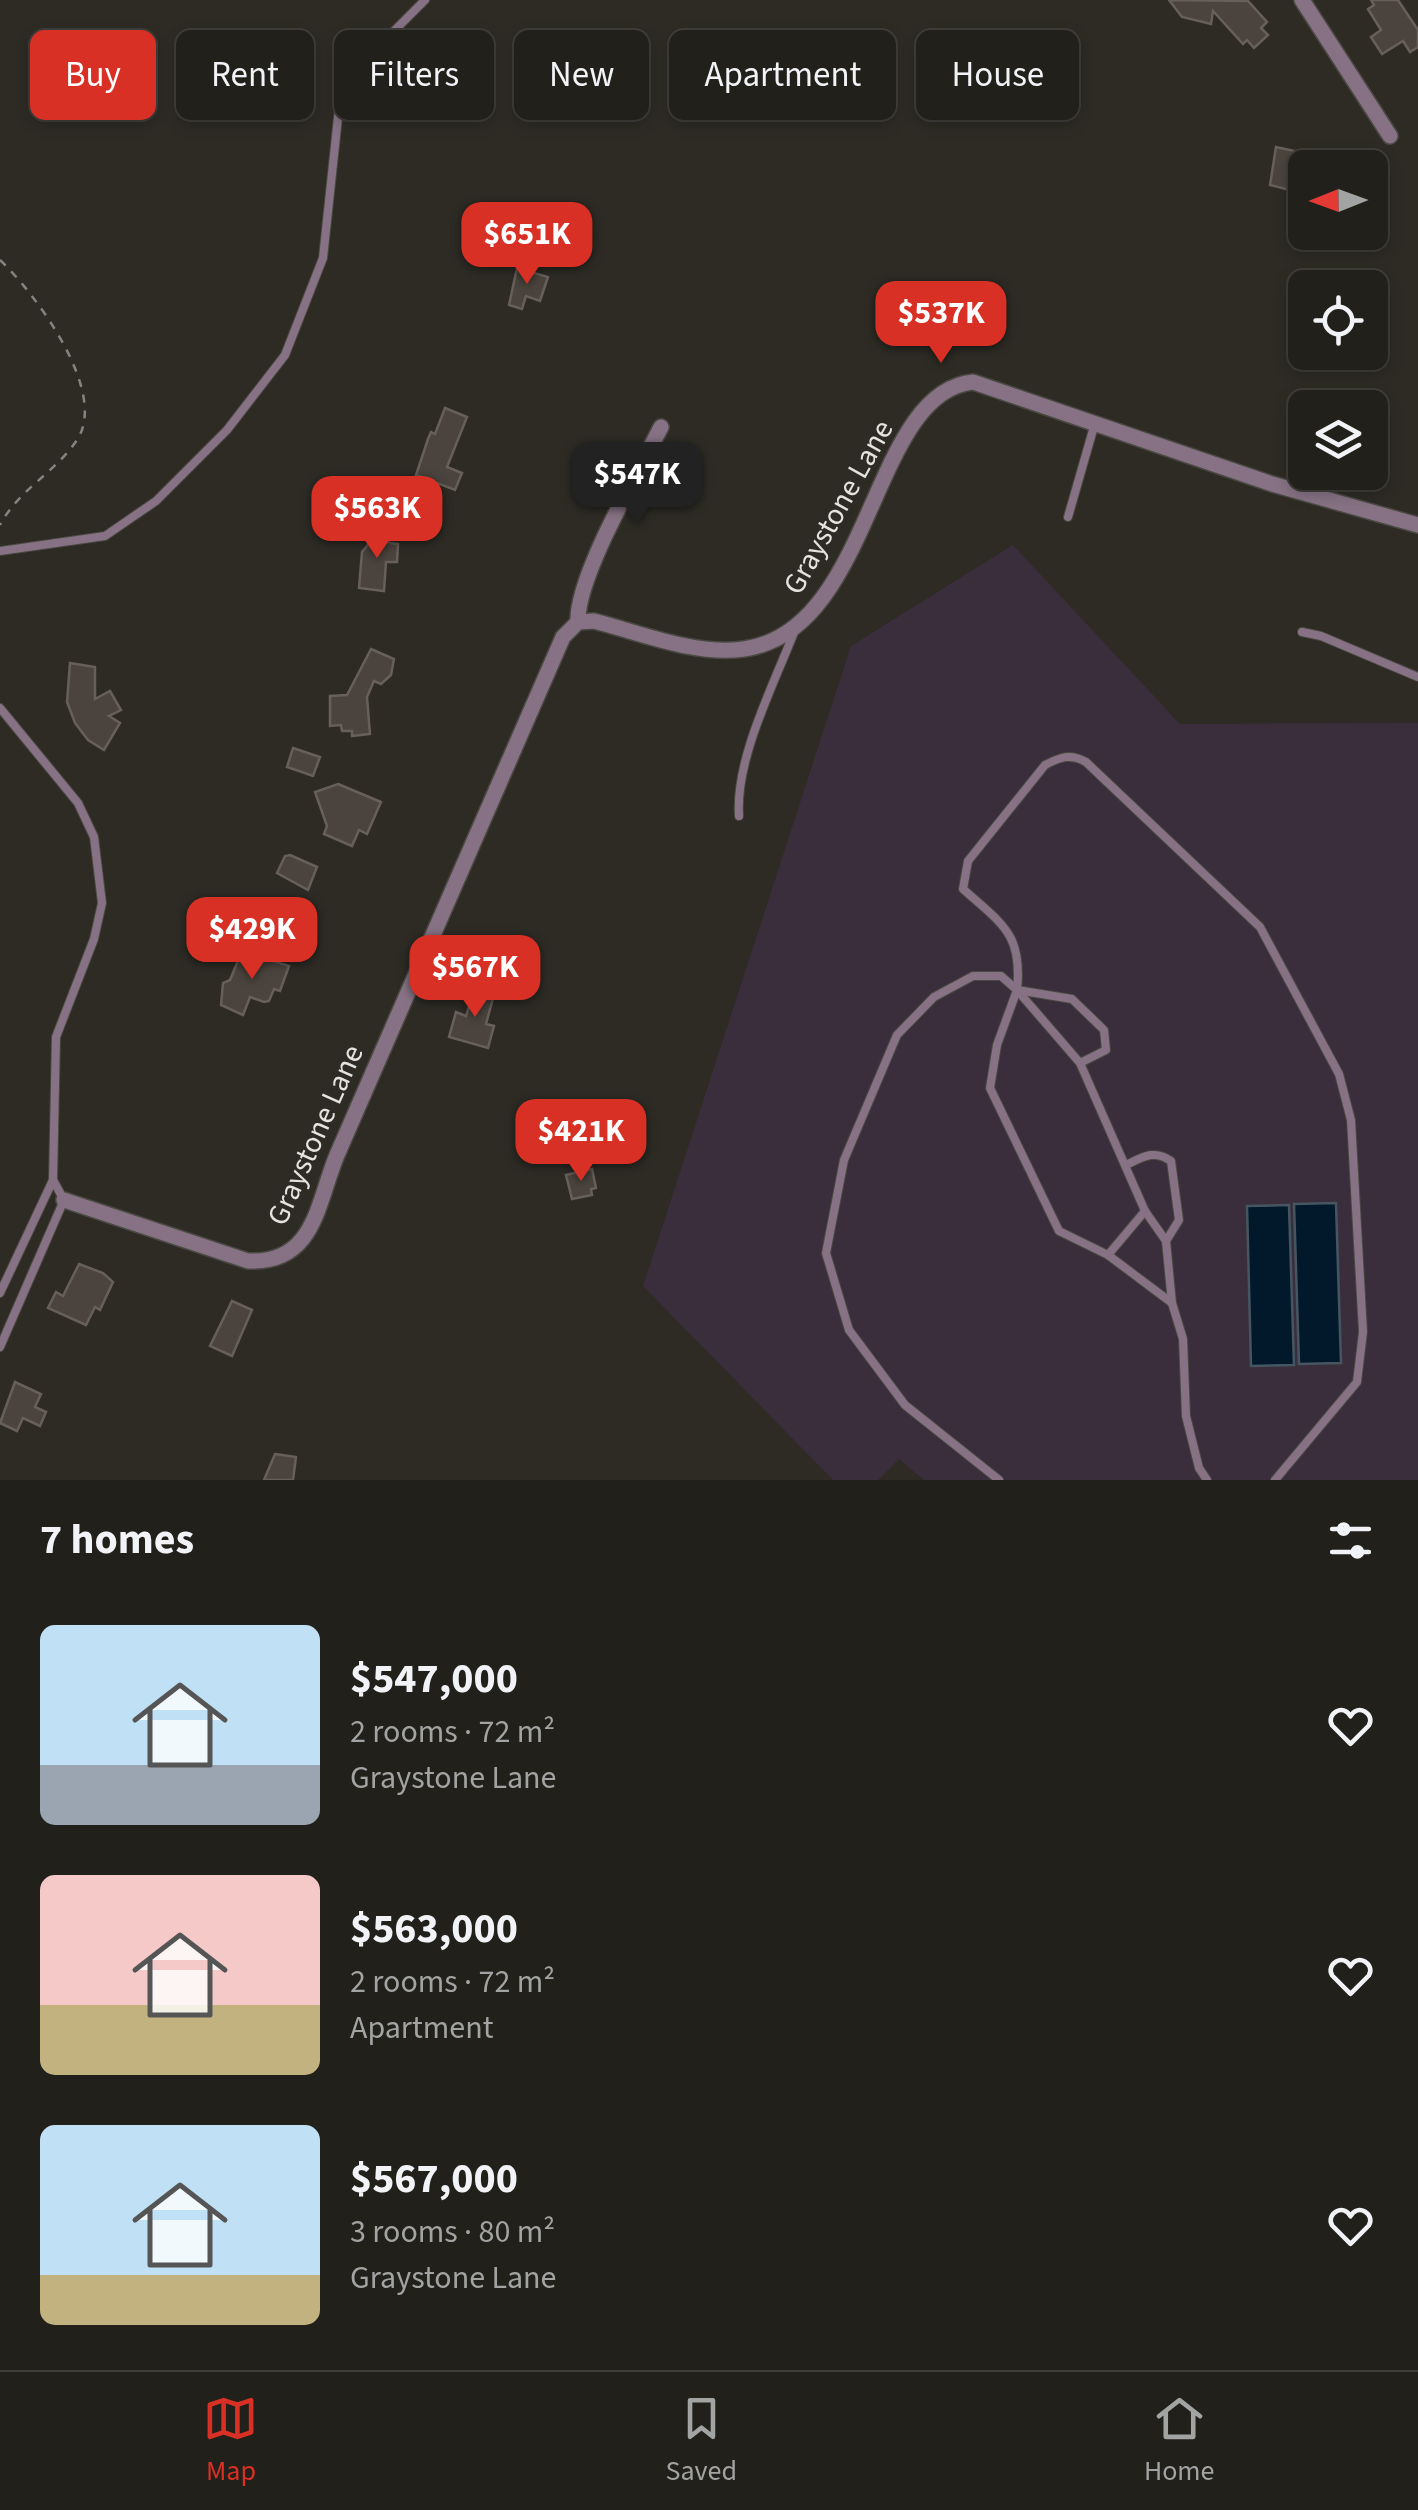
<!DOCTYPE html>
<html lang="en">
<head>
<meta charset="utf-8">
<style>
  :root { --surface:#22201b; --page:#2a2824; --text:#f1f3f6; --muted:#a2a3a3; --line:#3f3e3a; --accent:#d93025 }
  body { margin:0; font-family:"Source Sans 3",sans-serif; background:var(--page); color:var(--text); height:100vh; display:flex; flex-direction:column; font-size:38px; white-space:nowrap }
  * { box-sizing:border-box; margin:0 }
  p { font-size:32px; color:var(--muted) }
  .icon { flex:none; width:55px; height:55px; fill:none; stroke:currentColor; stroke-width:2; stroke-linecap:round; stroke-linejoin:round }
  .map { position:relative; height:1480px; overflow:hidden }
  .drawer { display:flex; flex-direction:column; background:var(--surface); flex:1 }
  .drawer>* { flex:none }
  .top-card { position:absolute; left:30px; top:30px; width:1360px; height:90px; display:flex; gap:20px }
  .needle { width:65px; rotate:269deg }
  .fabs { position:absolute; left:1288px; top:150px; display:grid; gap:20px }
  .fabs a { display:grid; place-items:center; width:100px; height:100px; border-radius:15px; background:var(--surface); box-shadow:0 5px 15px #0003,0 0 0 2px var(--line); font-size:50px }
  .price { position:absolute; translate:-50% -85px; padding:0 22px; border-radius:20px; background:var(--accent); color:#fff; font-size:32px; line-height:65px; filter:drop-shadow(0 2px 5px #0008) }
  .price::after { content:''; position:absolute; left:50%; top:60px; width:30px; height:22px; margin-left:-15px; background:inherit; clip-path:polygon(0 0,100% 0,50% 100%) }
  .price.current { background:#222; color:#fff }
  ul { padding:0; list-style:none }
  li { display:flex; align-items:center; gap:30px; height:250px; padding:0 40px }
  li span { display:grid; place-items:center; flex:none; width:280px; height:200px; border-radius:15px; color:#555 }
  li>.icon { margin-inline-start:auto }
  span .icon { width:120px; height:120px; fill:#fffc; stroke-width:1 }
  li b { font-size:42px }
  h2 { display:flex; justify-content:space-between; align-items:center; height:120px; padding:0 40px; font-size:42px }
  .pill { padding:0 35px; border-radius:15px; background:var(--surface); box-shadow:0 5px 15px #0003,0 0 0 2px var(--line); font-size:35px; line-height:90px }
  .pill.current { background:var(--accent); color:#fff }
  .menu { display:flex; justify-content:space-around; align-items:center; height:140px; border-top:2px solid var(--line); background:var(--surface); font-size:28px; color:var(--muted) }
  .menu a { display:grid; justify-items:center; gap:5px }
  .menu .current { color:var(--accent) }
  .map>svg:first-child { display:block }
</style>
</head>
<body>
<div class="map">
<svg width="1418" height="1480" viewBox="0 0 1418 1480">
  <rect width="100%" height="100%" fill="#2d2b24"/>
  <polygon fill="#3a2e3c" points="1013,545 1180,724 1418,723 1418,1480 924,1480 899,1459 878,1480 833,1480 643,1286 851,646"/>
  <g fill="#02192b" stroke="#465661" stroke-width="2.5">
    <polygon points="1336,1203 1341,1363 1299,1364 1294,1204"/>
    <polygon points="1289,1205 1294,1365 1251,1366 1247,1206"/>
  </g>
  <g fill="#4b443e" stroke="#675f59" stroke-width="2.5">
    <polygon points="1169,0 1248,1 1267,22 1261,28 1268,35 1254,48 1247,40 1243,44 1213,11 1211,24 1182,17"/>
    <polygon points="1371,0 1398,0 1418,30 1418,47 1410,52 1403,41 1382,54 1371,37 1381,30 1368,9 1374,5"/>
    <polygon points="1276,147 1322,157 1333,150 1343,168 1305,168 1305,194 1270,185"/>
    <polygon points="517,268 548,277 540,301 526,296 522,309 509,305"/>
    <polygon points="445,408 467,417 447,467 462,473 455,490 416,475 428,439 431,432 435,434"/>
    <polygon points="371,531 390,533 389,543 398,544 397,562 386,562 384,591 359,588 362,552 370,542"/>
    <polygon points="371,649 394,659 391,675 381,684 374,681 367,697 370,734 352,736 352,731 342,731 341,725 330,726 330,696 347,695"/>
    <polygon points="70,663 95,667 95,699 110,691 121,710 109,716 120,723 104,750 88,740 75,723 67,702"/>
    <polygon points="293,748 320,757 313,776 287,767"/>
    <polygon points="338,784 381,802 367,834 359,830 352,846 324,834 327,826 315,792"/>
    <polygon points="290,855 317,867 308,890 277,873 285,856"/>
    <polygon points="242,951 289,966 280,991 274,989 269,1001 264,1002 250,997 243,1015 221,1005 223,983 230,980"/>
    <polygon points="476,985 495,991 486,1024 494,1026 488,1048 449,1037 456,1012 466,1016"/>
    <polygon points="592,1169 596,1188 591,1189 592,1195 572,1199 566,1175"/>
    <polygon points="79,1264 103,1273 113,1282 100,1310 95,1307 86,1325 48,1308 56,1292 63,1296"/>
    <polygon points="232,1301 252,1310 232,1356 210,1346"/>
    <polygon points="15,1382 41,1394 35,1407 46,1412 40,1426 23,1418 17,1431 0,1423"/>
    <polygon points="275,1454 296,1457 293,1480 264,1480"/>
  </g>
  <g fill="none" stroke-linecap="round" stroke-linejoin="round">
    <g stroke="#4a4842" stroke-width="10">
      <g id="service">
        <polyline points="1068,517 1095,423"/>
        <polyline points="0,551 105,536 156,501 227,430 285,355 323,258 339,108 370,55 425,0"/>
        <polyline points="1302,632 1321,636 1418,677"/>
        <polyline points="0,708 78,803 94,837 102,903 94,939 56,1037 53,1180 0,1293"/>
        <path d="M739,816C735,759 774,684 795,630"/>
        <polyline points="1017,990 1072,999 1104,1030 1106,1050 1080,1063"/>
        <path d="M1126,1165C1143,1157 1154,1149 1171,1161L1179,1220L1166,1241"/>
        <polyline points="1108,1255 1145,1211"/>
        <path d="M1172,1303L1166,1241L1145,1211L1080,1063L1017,990C1023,934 1002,924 963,889L968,861L1045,765C1060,757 1071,753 1086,762L1260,927L1339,1074L1351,1120L1363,1332L1357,1382L1275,1480"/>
        <polyline points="0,1347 64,1200 53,1180"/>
        <polyline points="999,1480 905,1405 849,1330 826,1253 844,1160 897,1035 934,997 973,976 1001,976 1017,990 997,1045 990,1088 1059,1231 1108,1255 1172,1303 1183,1339 1186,1416 1199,1468 1207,1480"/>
      </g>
    </g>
    <g stroke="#4a4842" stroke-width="18">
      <g id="minor">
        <polyline points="1302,0 1390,136"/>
        <path d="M578,622C576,577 639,471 661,427"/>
        <path d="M64,1200L248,1261C315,1264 317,1203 337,1155L563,637L578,622L594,621C641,633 695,656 744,649C874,631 870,392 973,382L1272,484L1418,525"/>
      </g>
    </g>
    <path stroke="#85837d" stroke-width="2.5" stroke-dasharray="8 8" stroke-linecap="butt" d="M0,260C35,293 109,392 77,440C55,473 19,489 0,525"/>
    <use href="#service" stroke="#867284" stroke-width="8"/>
    <use href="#minor" stroke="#867284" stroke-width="15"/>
  </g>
  <g text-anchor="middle" stroke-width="9" stroke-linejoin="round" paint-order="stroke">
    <g font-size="30" fill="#e4e3de" stroke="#2d2b24">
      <text transform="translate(838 507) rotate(-61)" y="10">Graystone Lane</text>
      <text transform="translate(315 1135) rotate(-66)" y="10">Graystone Lane</text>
    </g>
  </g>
</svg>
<div class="fabs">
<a><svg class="needle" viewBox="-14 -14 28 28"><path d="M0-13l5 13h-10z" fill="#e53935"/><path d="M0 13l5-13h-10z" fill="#a2a3a3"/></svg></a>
<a><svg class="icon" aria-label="locate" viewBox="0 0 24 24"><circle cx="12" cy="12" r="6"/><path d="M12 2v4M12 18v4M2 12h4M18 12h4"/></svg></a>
<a><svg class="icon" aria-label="layers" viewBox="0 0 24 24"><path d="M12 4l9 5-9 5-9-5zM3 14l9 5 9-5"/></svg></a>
</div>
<b class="price" style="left:527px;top:287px">$651K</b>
<b class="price" style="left:941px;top:366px">$537K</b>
<b class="price current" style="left:637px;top:527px">$547K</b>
<b class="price" style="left:377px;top:561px">$563K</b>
<b class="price" style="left:252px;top:982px">$429K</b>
<b class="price" style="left:475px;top:1020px">$567K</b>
<b class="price" style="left:581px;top:1184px">$421K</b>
<div class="top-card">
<a class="pill current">Buy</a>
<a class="pill">Rent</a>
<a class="pill">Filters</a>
<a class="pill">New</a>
<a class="pill">Apartment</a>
<a class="pill">House</a>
</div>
</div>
<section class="drawer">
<h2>7 homes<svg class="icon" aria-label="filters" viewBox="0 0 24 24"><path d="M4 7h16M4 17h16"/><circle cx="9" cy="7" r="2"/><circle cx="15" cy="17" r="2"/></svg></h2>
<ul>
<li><span style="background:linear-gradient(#bfe0f5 70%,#9aa5b1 0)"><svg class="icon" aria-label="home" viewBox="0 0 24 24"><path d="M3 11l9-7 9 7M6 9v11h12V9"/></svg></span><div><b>$547,000</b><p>2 rooms · 72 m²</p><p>Graystone Lane</p></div><svg class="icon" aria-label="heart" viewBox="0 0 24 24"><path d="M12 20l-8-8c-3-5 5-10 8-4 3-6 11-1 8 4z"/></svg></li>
<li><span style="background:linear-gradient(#f6c9c9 65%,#c2b280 0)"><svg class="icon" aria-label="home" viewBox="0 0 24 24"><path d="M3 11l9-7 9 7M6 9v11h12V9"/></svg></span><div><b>$563,000</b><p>2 rooms · 72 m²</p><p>Apartment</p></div><svg class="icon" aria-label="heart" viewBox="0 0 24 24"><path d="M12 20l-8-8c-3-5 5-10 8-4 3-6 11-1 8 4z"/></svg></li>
<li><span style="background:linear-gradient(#bfe0f5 75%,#c2b280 0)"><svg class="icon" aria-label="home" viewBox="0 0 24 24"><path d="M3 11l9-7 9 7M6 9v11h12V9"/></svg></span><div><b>$567,000</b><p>3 rooms · 80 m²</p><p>Graystone Lane</p></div><svg class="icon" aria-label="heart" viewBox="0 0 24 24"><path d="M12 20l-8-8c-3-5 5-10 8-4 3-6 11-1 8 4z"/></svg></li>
</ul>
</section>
<nav class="menu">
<a class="current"><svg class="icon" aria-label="map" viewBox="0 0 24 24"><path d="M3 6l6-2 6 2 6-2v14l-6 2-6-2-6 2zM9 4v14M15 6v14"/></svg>Map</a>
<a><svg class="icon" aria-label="saved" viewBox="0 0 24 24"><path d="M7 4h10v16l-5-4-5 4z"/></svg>Saved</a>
<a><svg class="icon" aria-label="home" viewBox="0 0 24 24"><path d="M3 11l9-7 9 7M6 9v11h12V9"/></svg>Home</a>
</nav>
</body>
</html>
